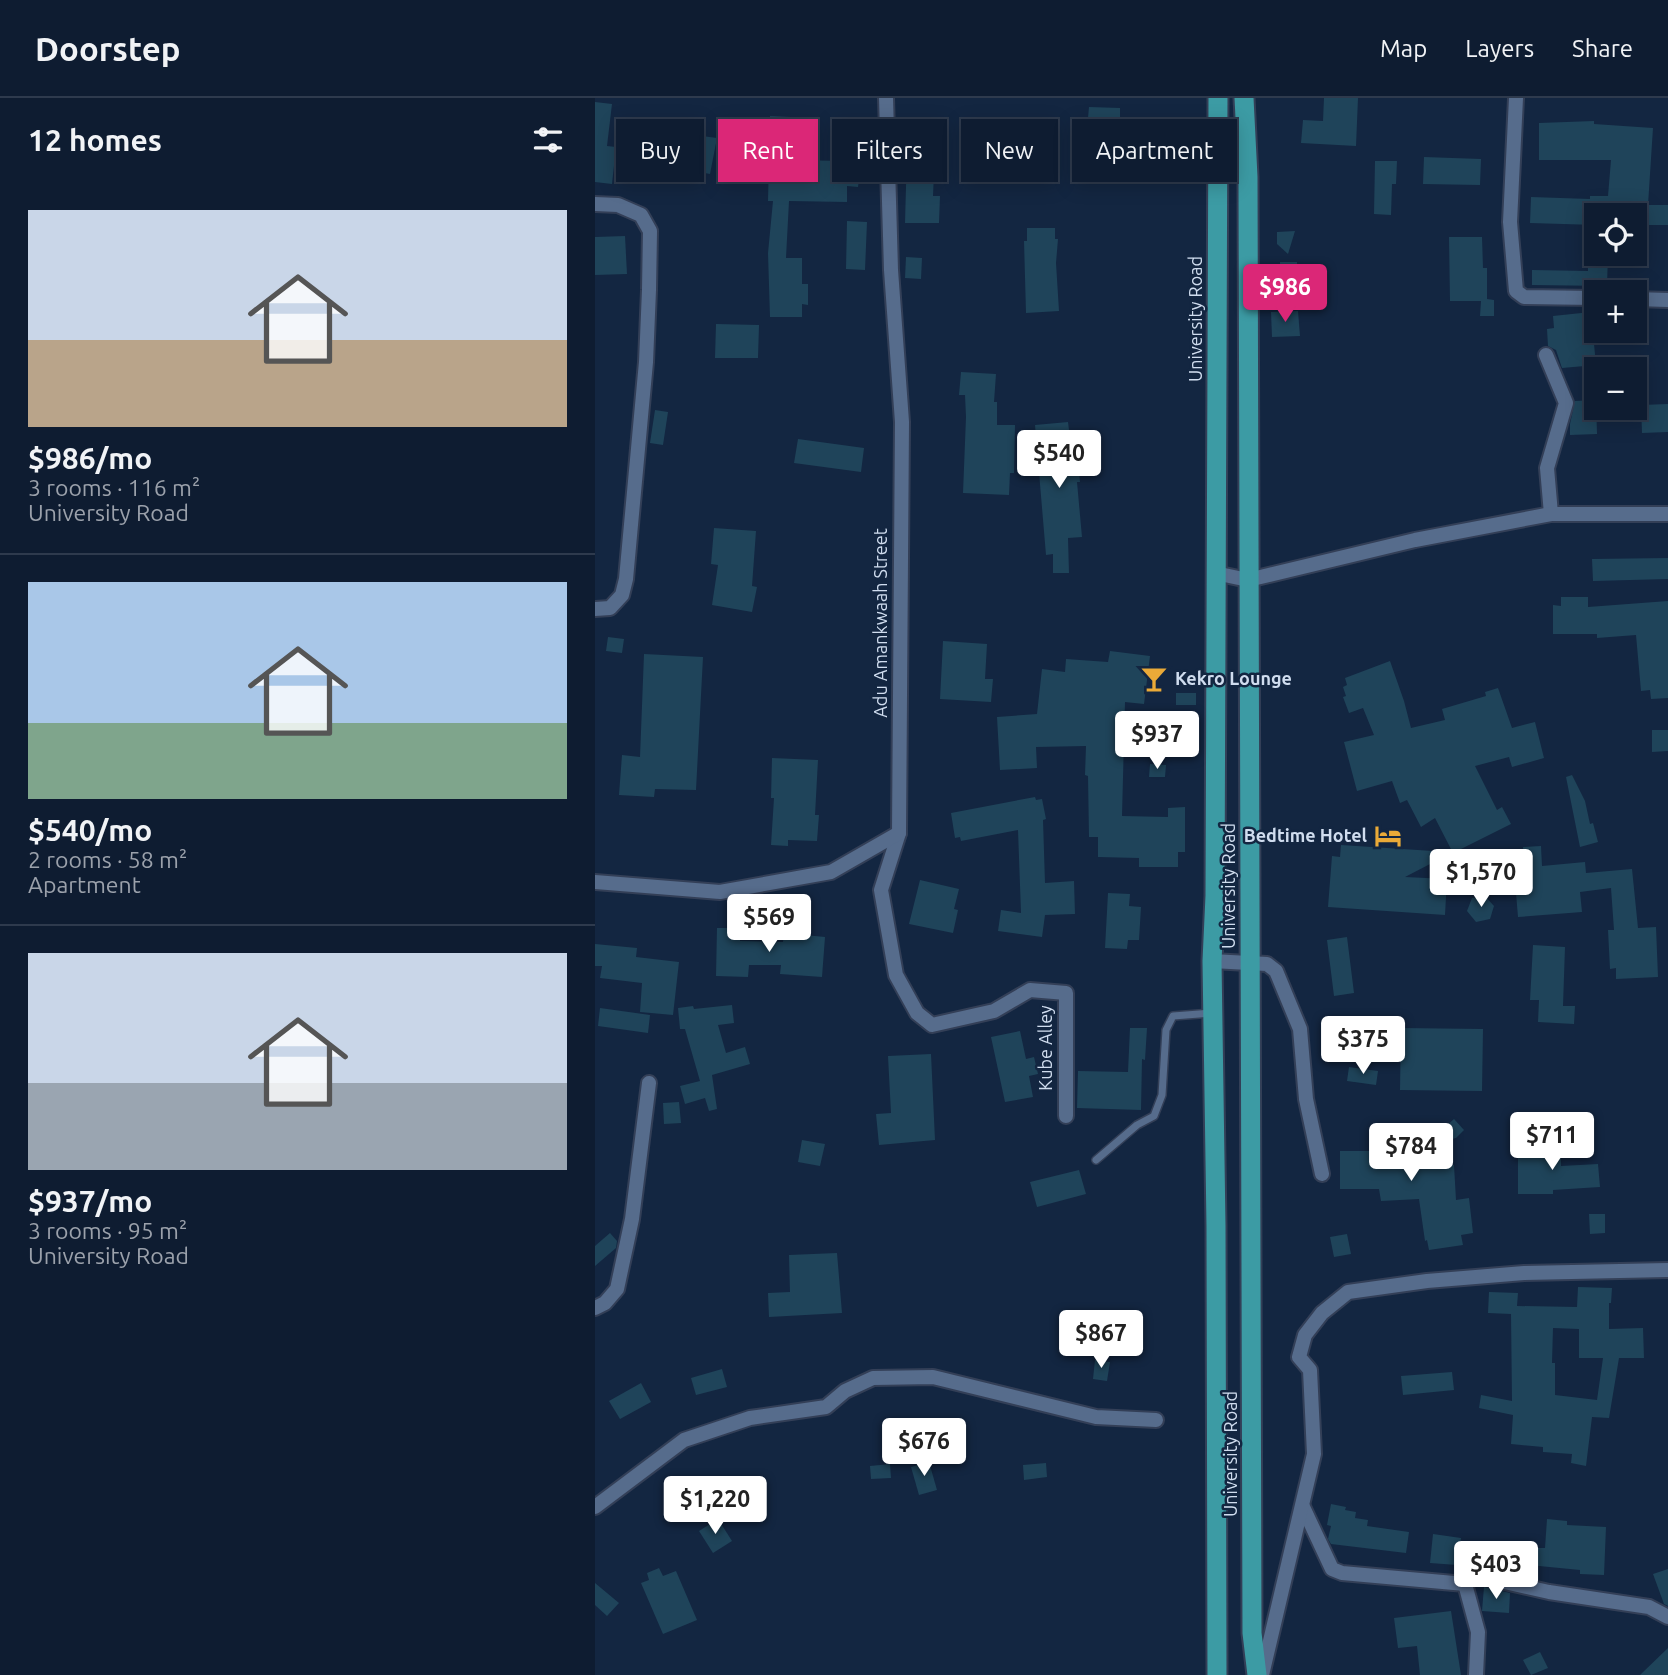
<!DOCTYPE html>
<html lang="en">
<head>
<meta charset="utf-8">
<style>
  :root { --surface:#0e1c31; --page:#172539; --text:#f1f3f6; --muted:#9ba1ab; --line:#2e3a4d; --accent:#db2777 }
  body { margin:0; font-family:Ubuntu,sans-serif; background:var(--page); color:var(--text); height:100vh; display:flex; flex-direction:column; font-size:26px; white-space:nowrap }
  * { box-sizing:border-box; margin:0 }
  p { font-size:23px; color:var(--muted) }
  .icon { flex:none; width:38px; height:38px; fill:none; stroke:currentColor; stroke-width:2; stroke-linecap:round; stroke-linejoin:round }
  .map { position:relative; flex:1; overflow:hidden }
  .side { display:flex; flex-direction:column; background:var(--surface); width:595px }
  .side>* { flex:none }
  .top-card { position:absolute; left:21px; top:21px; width:665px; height:63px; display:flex; gap:14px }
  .fabs { position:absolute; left:989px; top:105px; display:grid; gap:14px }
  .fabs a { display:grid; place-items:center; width:63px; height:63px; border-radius:0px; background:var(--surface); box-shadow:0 4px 18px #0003,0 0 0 2px var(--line); font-size:35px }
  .price { position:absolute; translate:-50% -60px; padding:0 16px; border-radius:7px; background:#fff; color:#222; font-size:23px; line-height:46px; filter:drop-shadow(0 2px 4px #0008) }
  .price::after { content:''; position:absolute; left:50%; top:42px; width:21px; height:16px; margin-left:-10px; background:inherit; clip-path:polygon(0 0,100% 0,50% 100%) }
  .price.current { background:var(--accent); color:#fff }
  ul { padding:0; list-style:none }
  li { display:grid; align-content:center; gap:14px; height:371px; padding:0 28px }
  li+li { border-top:2px solid var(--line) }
  li span { display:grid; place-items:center; height:217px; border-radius:0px; color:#555 }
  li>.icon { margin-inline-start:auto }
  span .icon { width:126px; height:126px; fill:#fffc; stroke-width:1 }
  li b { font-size:30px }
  h2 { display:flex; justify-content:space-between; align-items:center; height:84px; padding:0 28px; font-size:30px }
  .chip { padding:0 24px; border-radius:0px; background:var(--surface); box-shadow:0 4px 18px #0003,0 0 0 2px var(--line); font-size:24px; line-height:63px }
  .chip.current { background:var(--accent); color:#fff }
  header { display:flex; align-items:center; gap:42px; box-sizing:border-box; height:98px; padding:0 35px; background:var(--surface); border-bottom:2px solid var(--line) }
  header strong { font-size:33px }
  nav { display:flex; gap:38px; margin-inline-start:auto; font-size:24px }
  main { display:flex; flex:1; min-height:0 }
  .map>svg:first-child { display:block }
</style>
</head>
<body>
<header>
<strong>Doorstep</strong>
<nav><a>Map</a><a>Layers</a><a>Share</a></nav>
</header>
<main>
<section class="side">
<h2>12 homes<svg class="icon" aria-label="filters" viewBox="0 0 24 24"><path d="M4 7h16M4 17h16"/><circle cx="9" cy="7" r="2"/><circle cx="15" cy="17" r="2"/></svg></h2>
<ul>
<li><span style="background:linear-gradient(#c9d6e8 60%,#b9a48a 0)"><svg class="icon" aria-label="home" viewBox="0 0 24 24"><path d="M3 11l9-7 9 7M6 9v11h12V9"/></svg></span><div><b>$986/mo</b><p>3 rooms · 116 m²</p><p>University Road</p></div></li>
<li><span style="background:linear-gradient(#a9c7e8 65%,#7fa58c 0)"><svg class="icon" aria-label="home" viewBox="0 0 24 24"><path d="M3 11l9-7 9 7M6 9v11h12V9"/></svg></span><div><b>$540/mo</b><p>2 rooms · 58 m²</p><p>Apartment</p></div></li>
<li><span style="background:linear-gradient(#c9d6e8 60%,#9aa5b1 0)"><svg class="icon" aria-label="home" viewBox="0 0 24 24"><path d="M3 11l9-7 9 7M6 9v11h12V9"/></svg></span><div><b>$937/mo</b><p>3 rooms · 95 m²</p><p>University Road</p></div></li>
</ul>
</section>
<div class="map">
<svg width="1073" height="1577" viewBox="0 0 1073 1577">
  <rect width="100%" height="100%" fill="#132641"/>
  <g fill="#1f445a" fill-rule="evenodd">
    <polygon points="729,0 763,0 761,48 706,45 708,22 728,23"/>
    <polygon points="0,4 17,6 12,48 21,49 17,86 0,84"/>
    <polygon points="494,9 525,10 525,25 517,24 513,76 488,74"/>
    <polygon points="175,18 196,19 193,62 253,63 253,73 265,74 263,89 252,88 252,104 194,103 191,160 207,160 207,186 213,186 213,207 207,206 207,219 175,219 173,155 178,103 173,103"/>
    <polygon points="999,23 999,26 1058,30 1053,107 1073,107 1073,127 1040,127 1040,117 1001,117 1001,127 935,125 936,99 995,101 995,98 1013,98 1016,62 944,62 944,25"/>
    <polygon points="57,28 79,32 80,28 108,33 107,38 122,40 115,76 50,64"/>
    <polygon points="312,52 340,53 338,98 345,98 344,125 310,125"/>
    <polygon points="829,59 886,61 885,87 828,86"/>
    <polygon points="780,63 802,63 801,86 797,86 796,117 779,116"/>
    <polygon points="252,123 272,124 270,172 251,171"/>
    <polygon points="432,130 460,130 460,141 463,141 461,165 464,213 431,215 429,143 432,143"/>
    <polygon points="700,133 693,156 682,146 682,134"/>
    <polygon points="30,138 32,176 0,177 0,139"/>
    <polygon points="854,139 887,139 888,170 892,170 892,201 899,202 899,218 885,218 886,203 855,203"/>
    <polygon points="993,156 1013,156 1012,188 937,187 937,172 993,173"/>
    <polygon points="311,159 327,160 326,181 310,180"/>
    <rect x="685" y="164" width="17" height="22"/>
    <polygon points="703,213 705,238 677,239 676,214"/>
    <polygon points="996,214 1001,267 967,270 961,252 953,248 952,231 959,230 958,218"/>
    <polygon points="121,226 164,227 163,260 120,260"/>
    <polygon points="366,274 401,276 399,304 402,304 402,327 420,327 419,375 415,375 414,397 368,395 371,319 370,297 364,297"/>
    <polygon points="1001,302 1002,336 975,337 975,326 980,303"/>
    <polygon points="1073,306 1073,334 1047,335 1046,307"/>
    <polygon points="60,312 73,314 68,347 55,345"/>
    <polygon points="473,324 475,340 482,340 483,351 486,351 488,373 484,373 485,384 482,384 487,439 473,440 474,475 458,475 458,456 451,457 440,327"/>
    <polygon points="203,341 269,350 266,374 199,365"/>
    <polygon points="119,430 161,433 157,488 162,489 157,514 117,507 123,467 116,466"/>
    <polygon points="1073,460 1073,481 998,483 997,461"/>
    <polygon points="966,499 993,499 993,509 1073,503 1073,600 1056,601 1055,592 1046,593 1041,537 1002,540 1002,536 958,536 958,507 966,508"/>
    <polygon points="13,539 29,541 27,555 11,553"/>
    <polygon points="348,543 392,546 390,581 398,581 396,604 345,601"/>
    <polygon points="515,553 555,558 549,606 530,604 527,718 573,719 573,710 590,709 590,754 583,754 583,769 544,769 544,760 503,759 503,739 494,739 493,678 490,677 491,648 441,649 442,670 405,672 402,619 442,616 447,571 470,574 471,561 513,564"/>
    <polygon points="49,556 108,559 101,692 60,691 59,699 24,697 27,657 45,659"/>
    <polygon points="795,563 809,603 816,630 850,622 847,611 891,598 890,594 903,590 917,630 940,624 949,660 917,669 914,659 880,668 902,712 907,709 916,726 858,755 840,720 826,729 812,702 805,705 797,683 762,693 749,644 779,637 768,610 754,615 748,599 751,598 748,589 752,587 750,580"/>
    <rect x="581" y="595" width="20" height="12"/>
    <polygon points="1057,632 1073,632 1073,653 1057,654"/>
    <polygon points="177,660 223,662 220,717 224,717 222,743 193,742 193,748 176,747 179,700 176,700"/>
    <polygon points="555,666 571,667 570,679 554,679"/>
    <polygon points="977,677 990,703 995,726 998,725 1003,744 985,749 971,679"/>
    <polygon points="440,699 441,702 447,701 451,721 448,722 450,785 479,783 480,816 450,817 447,839 403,833 406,812 426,815 423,732 366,743 365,739 360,740 356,715"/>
    <polygon points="746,747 838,753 837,765 810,779 852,781 850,817 733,809 737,758 745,759"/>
    <polygon points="946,748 947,768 990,764 991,775 1037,771 1043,830 1061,829 1063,879 1021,881 1021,870 1015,871 1013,832 1019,832 1016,790 985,794 987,814 923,819 919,771 929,770 928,749"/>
    <polygon points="325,782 364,791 359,811 363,812 358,835 314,826"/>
    <polygon points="513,795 535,796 534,808 546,809 544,842 533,842 532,851 510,850"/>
    <polygon points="890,798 899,808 895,821 881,824 872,813 877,800"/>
    <polygon points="122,830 145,830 145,843 188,844 189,835 230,839 227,879 185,876 186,867 154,867 153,879 121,878"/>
    <polygon points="752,839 759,895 739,898 732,842"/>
    <polygon points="0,846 42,850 41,859 84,864 78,917 45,914 47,885 5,880 7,868 0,868"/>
    <polygon points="938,847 970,849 968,908 980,908 979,926 943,924 944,902 935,902"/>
    <polygon points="137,907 139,925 123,927 131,955 150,949 155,966 117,977 122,1011 114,1013 110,1000 90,1006 85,988 105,983 90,931 85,931 83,910 98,908 99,911"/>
    <polygon points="5,910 55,917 53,935 3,928"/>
    <polygon points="535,930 552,930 550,962 547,961 546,1012 482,1010 483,973 533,974"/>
    <polygon points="806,930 888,931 887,993 805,992"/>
    <polygon points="425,933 431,961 439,959 443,976 434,978 438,999 410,1004 396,939"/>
    <polygon points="336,956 340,1042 284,1047 281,1016 296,1015 293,958"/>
    <polygon points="754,969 783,973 781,987 752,983"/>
    <polygon points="84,1004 86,1025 69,1026 68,1005"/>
    <polygon points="859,1021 869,1032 861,1040 849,1043 842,1036"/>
    <polygon points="827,1025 831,1067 829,1068 859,1067 861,1102 874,1100 878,1135 866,1137 868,1147 834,1152 832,1142 830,1143 824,1101 786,1103 784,1091 745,1091 745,1053 781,1053 779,1032"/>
    <polygon points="207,1042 230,1046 225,1068 203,1064"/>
    <polygon points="923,1048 966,1049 966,1068 1003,1066 1005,1089 958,1092 958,1096 923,1096"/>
    <polygon points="484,1072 491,1096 442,1109 435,1084"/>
    <polygon points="994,1116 1010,1116 1010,1135 995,1136"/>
    <polygon points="15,1135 22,1143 21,1150 0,1168 0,1148"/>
    <polygon points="752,1136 756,1156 739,1159 735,1139"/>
    <polygon points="242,1155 247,1215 174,1219 173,1195 195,1194 194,1157"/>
    <path d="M983,1189L1017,1190L1016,1205H1014V1231L1048,1230L1049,1260H1024L1014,1320L997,1319L991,1368L976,1365L977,1356L948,1354V1349L916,1346L918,1317L884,1310L886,1297L917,1303L916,1216L893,1215L894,1194L923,1195L922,1208L982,1209ZM958,1230L984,1231V1260H1008L1002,1302L960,1297V1265H957Z"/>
    <polygon points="500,1262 515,1264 512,1283 498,1281"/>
    <polygon points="127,1271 132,1289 101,1297 96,1280"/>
    <polygon points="857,1274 859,1292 808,1297 806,1278"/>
    <polygon points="46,1285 56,1304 25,1321 14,1303"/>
    <polygon points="334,1364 342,1392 324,1397 316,1369"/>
    <polygon points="451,1365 452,1379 429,1382 428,1367"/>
    <polygon points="295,1366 296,1380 276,1381 275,1368"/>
    <polygon points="736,1406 751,1409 750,1412 761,1414 760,1420 773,1422 772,1428 814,1434 811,1455 736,1446 733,1441 736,1428 732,1427"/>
    <polygon points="123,1421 137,1443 118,1455 104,1433"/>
    <polygon points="952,1421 972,1423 972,1427 1011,1429 1009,1477 985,1476 985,1472 934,1467 934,1450 950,1450"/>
    <polygon points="838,1436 866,1440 862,1467 835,1465"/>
    <polygon points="64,1470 68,1478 81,1473 102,1522 68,1536 46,1485 54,1482 52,1475"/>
    <polygon points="1073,1471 1073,1508 1069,1506 1058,1476"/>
    <polygon points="0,1485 24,1505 12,1518 0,1507"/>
    <polygon points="889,1489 915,1495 914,1515 887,1513"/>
    <polygon points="856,1513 866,1577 825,1577 822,1548 803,1550 799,1520"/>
    <polygon points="1073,1550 1073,1577 1045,1577"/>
    <polygon points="945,1554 953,1570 936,1577 928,1562"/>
  </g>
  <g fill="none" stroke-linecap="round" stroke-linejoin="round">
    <g stroke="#333f57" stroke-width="10">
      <polyline id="service" points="501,1062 542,1027 559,1018 567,997 571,932 578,918 617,915"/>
    </g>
    <g stroke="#333f57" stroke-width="18">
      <g id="minor">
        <polyline points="921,0 915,124 921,193 929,199 1001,200"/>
        <polyline points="0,106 23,107 46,117 55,133 54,192 51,264 31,481 27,497 15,510 0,511"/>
        <polyline points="1040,201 1073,202"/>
        <polyline points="951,257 971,305 952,370 956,416"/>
        <polyline points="620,475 653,482 820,442 956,416 1073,416"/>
        <polyline points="304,735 286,792 301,877 322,915 337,927 399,913 435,892 471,895 471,1018"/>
        <polyline points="0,784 125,794 236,774 304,735 307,324 296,172 291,0"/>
        <polyline points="617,863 672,866 681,873 705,931 711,1001 727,1076"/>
        <polyline points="0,1210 10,1205 22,1191 37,1121 54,985"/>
        <polyline points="0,1409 89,1342 155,1320 231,1309 250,1293 278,1280 338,1279 501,1319 561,1322"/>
        <polyline points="708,1409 737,1471 747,1475 870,1486"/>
        <polyline points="667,1577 719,1356 715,1272 704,1259 710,1237 727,1215 753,1194 832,1183 929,1175 1073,1172"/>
        <polyline points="881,1577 883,1534 870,1486 870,1475 954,1494 1054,1509 1073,1519"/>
      </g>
    </g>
    <g stroke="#333f57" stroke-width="23">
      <g id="trunk">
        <polyline points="649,0 653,79 657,1535 662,1577"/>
        <polyline points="622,1577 621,1128 617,863 620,798 623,0"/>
      </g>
    </g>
    <use href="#service" stroke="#566c8c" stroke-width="7"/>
    <use href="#minor" stroke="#566c8c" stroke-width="14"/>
    <use href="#trunk" stroke="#3c9ba4" stroke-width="19"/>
  </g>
  <defs>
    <g id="bar-bare" transform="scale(2.1)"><path d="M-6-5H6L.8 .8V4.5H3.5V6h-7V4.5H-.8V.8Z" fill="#eaaa38" stroke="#132641" stroke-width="2.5" paint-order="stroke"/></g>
    <g id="hotel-bare" transform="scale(2.1)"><path d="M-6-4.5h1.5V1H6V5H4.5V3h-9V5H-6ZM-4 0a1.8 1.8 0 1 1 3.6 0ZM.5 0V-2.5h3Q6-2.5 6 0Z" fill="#eaaa38" stroke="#132641" stroke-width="2.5" paint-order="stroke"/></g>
  </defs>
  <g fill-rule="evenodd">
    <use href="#bar-bare" x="559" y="581"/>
    <use href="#hotel-bare" x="793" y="738"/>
  </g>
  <g text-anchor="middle" stroke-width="5" stroke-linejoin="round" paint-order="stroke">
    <g font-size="18" fill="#d0ddef" stroke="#132641">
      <text transform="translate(601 221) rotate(-90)" y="6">University Road</text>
      <text transform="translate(286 525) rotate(-90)" y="6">Adu Amankwaah Street</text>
      <text transform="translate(634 788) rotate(-90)" y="6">University Road</text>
      <text transform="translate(451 950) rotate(-90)" y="6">Kube Alley</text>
      <text transform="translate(636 1356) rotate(-90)" y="6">University Road</text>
    </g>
    <g font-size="18" font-weight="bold" fill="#d0ddef" stroke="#132641" text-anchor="start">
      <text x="580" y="587">Kekro Lounge</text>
      <text x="772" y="744" text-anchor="end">Bedtime Hotel</text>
    </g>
  </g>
</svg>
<div class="fabs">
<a><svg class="icon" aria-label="locate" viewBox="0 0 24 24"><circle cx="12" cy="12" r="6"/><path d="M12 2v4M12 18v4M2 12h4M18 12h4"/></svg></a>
<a>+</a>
<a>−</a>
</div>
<b class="price current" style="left:690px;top:226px">$986</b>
<b class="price" style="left:464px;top:392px">$540</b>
<b class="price" style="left:562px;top:673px">$937</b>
<b class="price" style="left:886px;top:811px">$1,570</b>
<b class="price" style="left:174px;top:856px">$569</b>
<b class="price" style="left:768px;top:978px">$375</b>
<b class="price" style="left:957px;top:1074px">$711</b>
<b class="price" style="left:816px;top:1085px">$784</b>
<b class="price" style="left:506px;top:1272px">$867</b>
<b class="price" style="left:329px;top:1380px">$676</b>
<b class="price" style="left:120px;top:1438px">$1,220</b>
<b class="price" style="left:901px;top:1503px">$403</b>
<div class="top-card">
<a class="chip">Buy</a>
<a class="chip current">Rent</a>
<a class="chip">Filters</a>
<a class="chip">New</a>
<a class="chip">Apartment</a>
</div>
</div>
</main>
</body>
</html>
